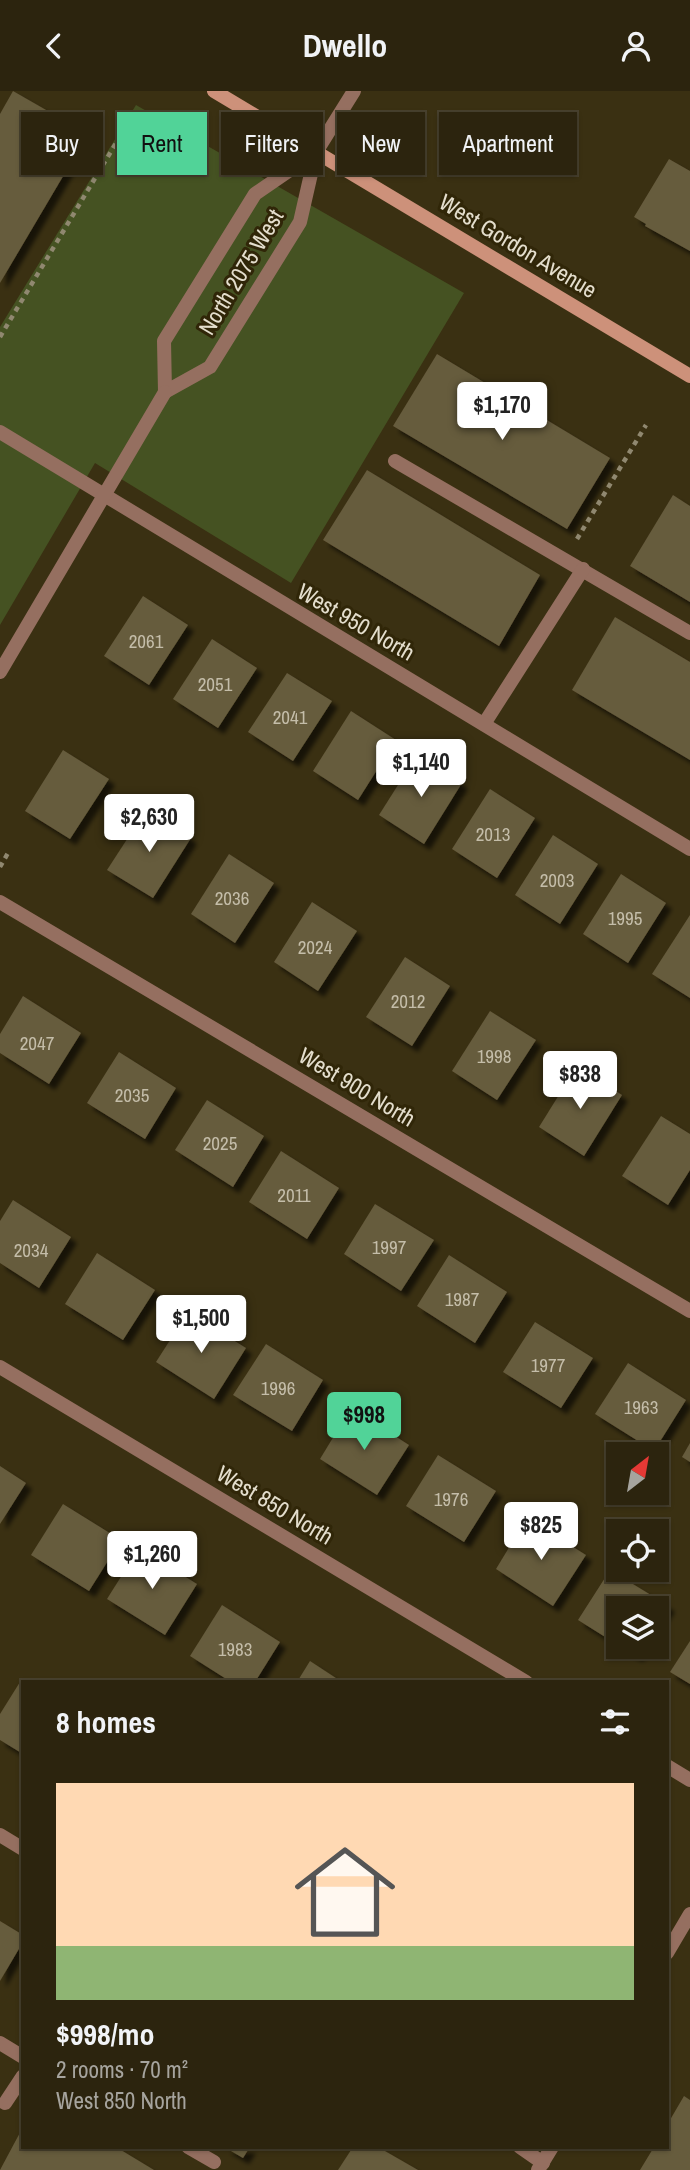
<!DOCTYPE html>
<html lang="en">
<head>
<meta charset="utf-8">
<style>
  :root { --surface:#2c240e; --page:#342c17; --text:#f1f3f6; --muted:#a6a49e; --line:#48412e; --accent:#51d398 }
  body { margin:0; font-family:"Archivo Narrow",sans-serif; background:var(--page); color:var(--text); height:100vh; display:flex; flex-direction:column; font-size:26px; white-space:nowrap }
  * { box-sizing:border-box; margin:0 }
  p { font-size:23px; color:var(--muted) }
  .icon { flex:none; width:38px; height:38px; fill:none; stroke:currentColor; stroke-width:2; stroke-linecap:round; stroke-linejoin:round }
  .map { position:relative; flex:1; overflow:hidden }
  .panel { position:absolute; left:21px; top:1589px; width:648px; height:469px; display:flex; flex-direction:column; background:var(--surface); border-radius:0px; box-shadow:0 2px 5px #0004,0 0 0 2px var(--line) }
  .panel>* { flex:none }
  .banner { position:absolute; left:21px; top:21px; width:649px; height:63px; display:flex; gap:14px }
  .needle { width:46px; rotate:31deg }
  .controls { position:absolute; left:606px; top:1351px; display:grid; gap:14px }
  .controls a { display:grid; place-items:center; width:63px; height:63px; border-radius:0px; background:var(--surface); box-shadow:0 2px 5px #0004,0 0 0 2px var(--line); font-size:35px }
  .price { position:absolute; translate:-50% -60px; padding:0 16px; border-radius:7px; background:#fff; color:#222; font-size:23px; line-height:46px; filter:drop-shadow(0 2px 4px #0008) }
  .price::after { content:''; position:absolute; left:50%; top:42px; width:21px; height:16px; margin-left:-10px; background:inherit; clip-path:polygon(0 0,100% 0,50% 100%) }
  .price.current { background:var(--accent); color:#111 }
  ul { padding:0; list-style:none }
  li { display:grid; align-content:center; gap:14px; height:371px; padding:0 35px }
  li span { display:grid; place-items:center; height:217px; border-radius:0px; color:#555 }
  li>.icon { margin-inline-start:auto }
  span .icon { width:126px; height:126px; fill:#fffc; stroke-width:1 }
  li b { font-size:30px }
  h2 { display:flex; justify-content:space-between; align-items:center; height:84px; padding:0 35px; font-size:30px }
  .chip { padding:0 24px; border-radius:0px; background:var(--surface); box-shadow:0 2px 5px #0004,0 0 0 2px var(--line); font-size:24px; line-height:63px }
  .chip.current { background:var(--accent); color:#111 }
  header { display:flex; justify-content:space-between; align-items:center; height:91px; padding:0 35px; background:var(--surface); font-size:32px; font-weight:700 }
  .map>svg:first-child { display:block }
</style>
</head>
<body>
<header><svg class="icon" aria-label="back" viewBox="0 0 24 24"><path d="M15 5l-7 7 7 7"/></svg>Dwello<svg class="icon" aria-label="person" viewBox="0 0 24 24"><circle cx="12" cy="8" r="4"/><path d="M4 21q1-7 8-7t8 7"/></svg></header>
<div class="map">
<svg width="690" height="2079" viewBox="0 0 690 2079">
  <defs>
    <filter id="shadow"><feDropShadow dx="6" dy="6" stdDeviation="2" flood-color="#0009"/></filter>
  </defs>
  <rect width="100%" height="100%" fill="#3a3012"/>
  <polygon fill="#455222" points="136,14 464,202 291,492 95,372 0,534 0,236"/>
  <g fill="#665b3d" filter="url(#shadow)">
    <polygon points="13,0 88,43 0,192 0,23"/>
    <polygon points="669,68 690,80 690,160 645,135 646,133 634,126"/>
    <polygon points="437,263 610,367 567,438 393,335"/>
    <polygon points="367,379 540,484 499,555 323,449"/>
    <polygon points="673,404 690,415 690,511 630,475"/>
    <polygon points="143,505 188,534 149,594 104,565"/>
    <polygon points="615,526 690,571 690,669 572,599"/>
    <polygon points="212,548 257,577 218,637 173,608"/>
    <polygon points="287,582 332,610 293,670 248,641"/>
    <polygon points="351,620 396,649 358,709 313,680"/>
    <polygon points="63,659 109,688 70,748 25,720"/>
    <polygon points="417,664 462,692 424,753 379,724"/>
    <polygon points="490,698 535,727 497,787 452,758"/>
    <polygon points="146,719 191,747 153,807 107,779"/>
    <polygon points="553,744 598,773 560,833 515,804"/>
    <polygon points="229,763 274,792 235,852 191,823"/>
    <polygon points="621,783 666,812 628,872 583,843"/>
    <polygon points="312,811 357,840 318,900 274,871"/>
    <polygon points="690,824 690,907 652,883"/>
    <polygon points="405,866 450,895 412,955 366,926"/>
    <polygon points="23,905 81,942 49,993 0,962 0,943"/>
    <polygon points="490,920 536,949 497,1009 452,980"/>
    <polygon points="119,961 176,997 145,1048 87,1012"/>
    <polygon points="577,975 622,1004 584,1065 539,1036"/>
    <polygon points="207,1009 264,1045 233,1096 175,1059"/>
    <polygon points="661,1025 690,1043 690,1079 668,1114 622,1085"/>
    <polygon points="281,1060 339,1097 307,1148 249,1111"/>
    <polygon points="13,1109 71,1146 39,1197 0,1172 0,1130"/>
    <polygon points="375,1113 434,1149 401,1200 344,1163"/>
    <polygon points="97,1162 155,1199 123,1249 65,1213"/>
    <polygon points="449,1164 507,1201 475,1252 417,1215"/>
    <polygon points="188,1221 246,1257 214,1308 156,1271"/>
    <polygon points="535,1231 593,1267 561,1317 503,1281"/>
    <polygon points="266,1253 323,1289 292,1340 233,1304"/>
    <polygon points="628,1272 686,1309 654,1360 595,1323"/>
    <polygon points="351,1317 409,1354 377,1404 320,1368"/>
    <polygon points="690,1352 690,1371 682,1366"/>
    <polygon points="438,1364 496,1400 464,1451 406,1415"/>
    <polygon points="0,1375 26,1392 0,1433"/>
    <polygon points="63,1413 121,1449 89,1500 31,1464"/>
    <polygon points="527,1427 586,1464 553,1515 496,1478"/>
    <polygon points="139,1457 197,1493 165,1544 107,1508"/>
    <polygon points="610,1479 669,1515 656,1534 656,1517 618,1517 618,1554 578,1529"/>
    <polygon points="222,1514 280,1551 255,1591 231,1591 190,1565"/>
    <polygon points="690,1550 690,1593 670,1581"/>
    <polygon points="621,1556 643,1556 637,1565"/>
    <polygon points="310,1570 342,1591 297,1591"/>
    <polygon points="20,1591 23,1592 23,1663 0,1649 0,1623"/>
    <polygon points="0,1830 23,1844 23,1851 0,1890"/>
    <polygon points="684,2005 690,2009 690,2079 640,2079 654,2056 667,2056 667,2034"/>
    <polygon points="23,2036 23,2056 116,2056 154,2079 0,2079"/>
    <polygon points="224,2056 250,2056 243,2067"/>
    <polygon points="353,2056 378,2056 418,2079 338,2079"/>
  </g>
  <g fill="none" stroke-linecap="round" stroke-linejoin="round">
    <g stroke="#908870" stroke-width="4.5" stroke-dasharray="5 5" stroke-linecap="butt">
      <polyline points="0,246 131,27"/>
      <polyline points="577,448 646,334"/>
      <polyline points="0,776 8,762"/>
    </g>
    <g stroke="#956f60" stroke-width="14">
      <polyline points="395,370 690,542"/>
      <polyline points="484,633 583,478"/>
      <polyline points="0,1952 23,1966"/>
      <polyline points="5,2012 23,1985"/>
      <polyline points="188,2056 214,2071"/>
    </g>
    <g stroke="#956f60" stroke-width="14">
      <polyline points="316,61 255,103 164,250 165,301 210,276 300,131 316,61 354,0"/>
      <polyline points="0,341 690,758"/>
      <polyline points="0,581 165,301"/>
      <polyline points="0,811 690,1220"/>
      <polyline points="0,1276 526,1591"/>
      <polyline points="667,1675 690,1689"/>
      <polyline points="0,1744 23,1758"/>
      <polyline points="667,1862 690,1823"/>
      <polyline points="520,2056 543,2072"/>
      <polyline points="538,2079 552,2056"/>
    </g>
    <polyline stroke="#cd917a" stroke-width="14" points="214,0 690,285"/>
  </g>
  <g text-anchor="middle" stroke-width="6" stroke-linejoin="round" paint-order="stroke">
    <g font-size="19" fill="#c4bda9">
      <text x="146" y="557">2061</text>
      <text x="215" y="600">2051</text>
      <text x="290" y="633">2041</text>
      <text x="493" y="750">2013</text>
      <text x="557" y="796">2003</text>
      <text x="232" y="814">2036</text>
      <text x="625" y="834">1995</text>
      <text x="315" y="863">2024</text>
      <text x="408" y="917">2012</text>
      <text x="37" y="959">2047</text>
      <text x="494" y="972">1998</text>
      <text x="132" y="1011">2035</text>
      <text x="220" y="1059">2025</text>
      <text x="294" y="1111">2011</text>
      <text x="389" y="1163">1997</text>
      <text x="31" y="1166">2034</text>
      <text x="462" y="1215">1987</text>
      <text x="548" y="1281">1977</text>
      <text x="278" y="1304">1996</text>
      <text x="641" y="1323">1963</text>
      <text x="451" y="1415">1976</text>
      <text x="235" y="1565">1983</text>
    </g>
    <g font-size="23" fill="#e4decd" stroke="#302608">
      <text transform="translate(518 155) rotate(31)" y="8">West Gordon Avenue</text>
      <text transform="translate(241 181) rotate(-59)" y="8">North 2075 West</text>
      <text transform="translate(356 531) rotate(30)" y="8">West 950 North</text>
      <text transform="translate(357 996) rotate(31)" y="8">West 900 North</text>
      <text transform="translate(275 1414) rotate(31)" y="8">West 850 North</text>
    </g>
  </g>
</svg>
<div class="controls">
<a><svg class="needle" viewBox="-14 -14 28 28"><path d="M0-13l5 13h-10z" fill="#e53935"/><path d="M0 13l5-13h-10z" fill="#a6a49e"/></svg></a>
<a><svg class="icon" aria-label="locate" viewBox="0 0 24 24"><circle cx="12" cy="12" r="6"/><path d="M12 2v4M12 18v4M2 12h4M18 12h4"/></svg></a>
<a><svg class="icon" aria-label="layers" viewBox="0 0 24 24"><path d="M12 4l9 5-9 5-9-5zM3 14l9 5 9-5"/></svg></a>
</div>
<b class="price" style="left:502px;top:351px">$1,170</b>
<b class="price" style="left:421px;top:708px">$1,140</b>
<b class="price" style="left:149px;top:763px">$2,630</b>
<b class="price" style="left:580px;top:1020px">$838</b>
<b class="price" style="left:201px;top:1264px">$1,500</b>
<b class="price current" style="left:364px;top:1361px">$998</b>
<b class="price" style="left:541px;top:1471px">$825</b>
<b class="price" style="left:152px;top:1500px">$1,260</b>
<div class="banner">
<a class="chip">Buy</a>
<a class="chip current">Rent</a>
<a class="chip">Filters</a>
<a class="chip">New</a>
<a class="chip">Apartment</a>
</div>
<section class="panel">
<h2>8 homes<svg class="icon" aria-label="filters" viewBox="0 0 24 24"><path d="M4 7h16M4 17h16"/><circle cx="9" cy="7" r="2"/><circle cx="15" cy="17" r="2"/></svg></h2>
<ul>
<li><span style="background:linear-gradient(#ffd9b3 75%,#8fb573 0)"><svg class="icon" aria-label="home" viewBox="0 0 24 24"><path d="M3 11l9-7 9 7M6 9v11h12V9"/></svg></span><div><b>$998/mo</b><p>2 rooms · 70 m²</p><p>West 850 North</p></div></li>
</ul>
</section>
</div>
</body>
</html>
